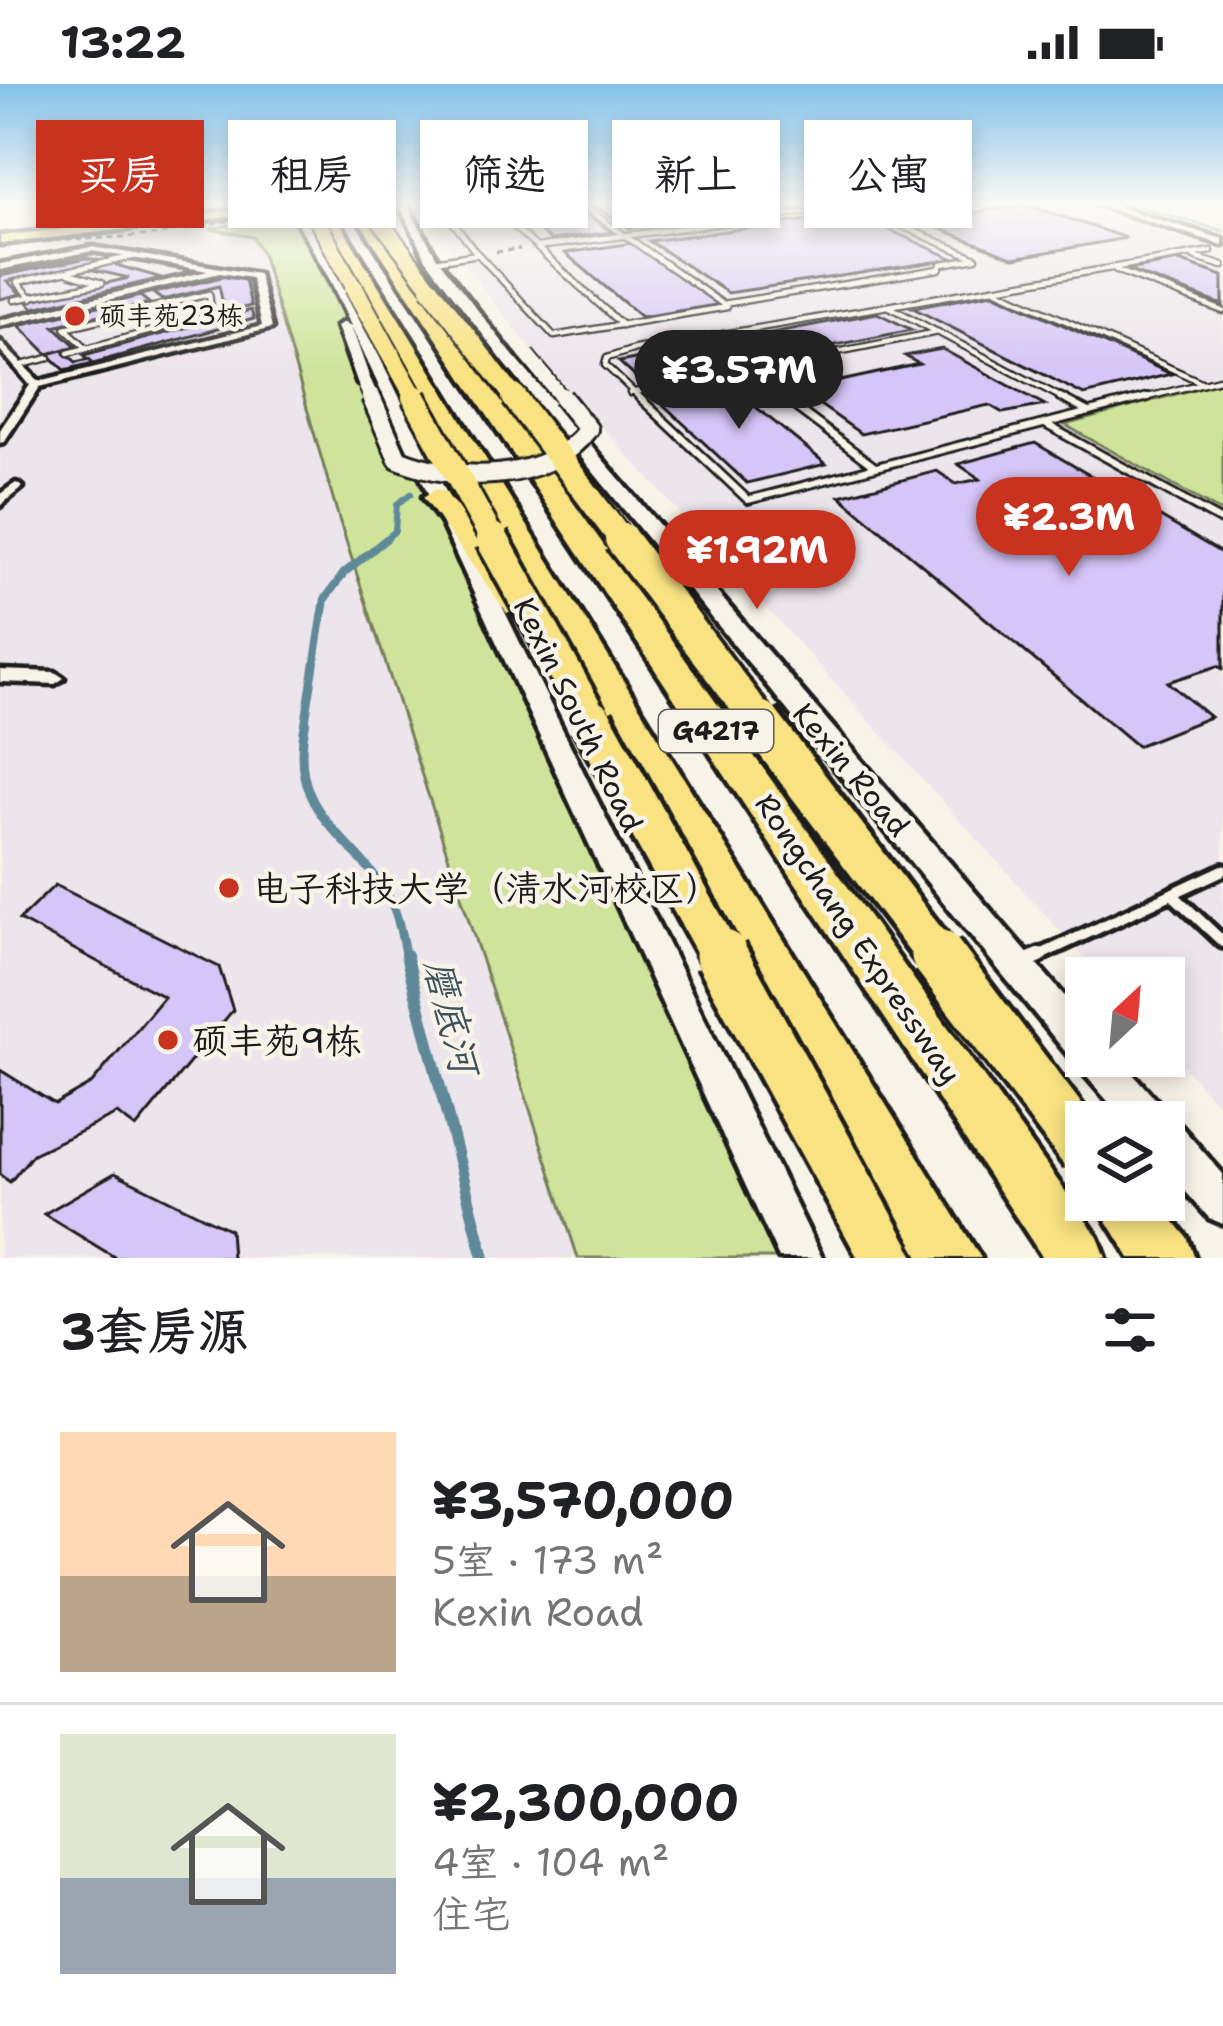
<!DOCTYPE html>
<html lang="zh">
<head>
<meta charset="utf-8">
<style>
  :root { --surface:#fff; --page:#f6f6f6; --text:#202124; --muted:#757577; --line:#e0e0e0; --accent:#c8321e }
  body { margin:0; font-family:"Shantell Sans","LXGW WenKai TC",sans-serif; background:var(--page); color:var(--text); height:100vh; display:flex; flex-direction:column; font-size:45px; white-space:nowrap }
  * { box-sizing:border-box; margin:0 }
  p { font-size:39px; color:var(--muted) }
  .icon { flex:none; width:66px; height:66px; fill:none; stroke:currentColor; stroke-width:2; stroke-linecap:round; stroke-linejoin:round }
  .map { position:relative; height:1174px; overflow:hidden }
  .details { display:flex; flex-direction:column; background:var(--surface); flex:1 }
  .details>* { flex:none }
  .top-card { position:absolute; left:36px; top:36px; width:1152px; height:108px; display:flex; gap:24px }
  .needle { width:78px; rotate:26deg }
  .buttons { position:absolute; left:1065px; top:873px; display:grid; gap:24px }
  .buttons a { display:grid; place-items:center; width:120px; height:120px; border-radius:0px; background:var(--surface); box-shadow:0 6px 18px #0003; font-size:60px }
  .price { position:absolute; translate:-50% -102px; padding:0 27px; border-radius:42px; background:var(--accent); color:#fff; font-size:39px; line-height:78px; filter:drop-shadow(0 3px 6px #0008) }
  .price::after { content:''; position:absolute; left:50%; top:72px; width:36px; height:27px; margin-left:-18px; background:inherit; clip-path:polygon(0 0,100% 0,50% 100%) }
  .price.current { background:#222; color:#fff }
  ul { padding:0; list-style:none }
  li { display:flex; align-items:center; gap:36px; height:300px; padding:0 60px }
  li+li { border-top:3px solid var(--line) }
  li span { display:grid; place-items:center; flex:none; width:336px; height:240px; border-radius:0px; color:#555 }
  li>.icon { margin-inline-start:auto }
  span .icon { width:144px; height:144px; fill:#fffc; stroke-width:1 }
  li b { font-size:51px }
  h2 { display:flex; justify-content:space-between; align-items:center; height:144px; padding:0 60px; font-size:51px }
  .pill { padding:0 42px; border-radius:0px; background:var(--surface); box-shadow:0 6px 18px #0003; font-size:42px; line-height:108px }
  .pill.current { background:var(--accent); color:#fff }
  .status { display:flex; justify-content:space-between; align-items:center; height:84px; padding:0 60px; background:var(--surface); direction:ltr }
  .status svg { height:33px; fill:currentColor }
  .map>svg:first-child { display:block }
</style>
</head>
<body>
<div class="status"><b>13:22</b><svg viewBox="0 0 49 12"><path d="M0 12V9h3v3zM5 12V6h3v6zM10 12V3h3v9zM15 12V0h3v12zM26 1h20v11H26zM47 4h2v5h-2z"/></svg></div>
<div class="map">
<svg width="1223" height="1174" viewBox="0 0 1223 1174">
  <rect width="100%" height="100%" fill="#f7f3e8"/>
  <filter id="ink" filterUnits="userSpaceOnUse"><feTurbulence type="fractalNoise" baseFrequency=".00833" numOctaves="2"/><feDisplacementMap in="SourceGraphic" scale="24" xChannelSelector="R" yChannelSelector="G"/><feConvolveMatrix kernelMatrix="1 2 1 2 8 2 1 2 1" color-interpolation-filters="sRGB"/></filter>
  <g filter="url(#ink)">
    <g fill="#ede5ec">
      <polygon points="425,120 1066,120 1223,169 1223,1026 1164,961 1164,894 1103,894 531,265 455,169"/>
      <polygon points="180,143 243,149 254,153 262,168 339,435 578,1174 0,1174 0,175"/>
    </g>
    <g fill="#cfe49a" stroke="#76805b" stroke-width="3">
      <polygon points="292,129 370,285 778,1174 578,1174 339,435 262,169 253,153 210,145"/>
      <polygon points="1223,297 1223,429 1065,341"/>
    </g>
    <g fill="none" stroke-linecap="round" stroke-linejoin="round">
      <polyline stroke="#5e8999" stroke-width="3" points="1130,120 1223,147"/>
      <polyline stroke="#5e8999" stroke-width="6" points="382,458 395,447 397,420 411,410"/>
      <polyline stroke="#5e8999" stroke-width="8" points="305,640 325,515 344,489 386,455"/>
      <path stroke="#5e8999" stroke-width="9" d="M306,637C284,735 356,748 392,820C400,836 402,857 406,874"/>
      <polyline stroke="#5e8999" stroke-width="12" points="406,871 484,1174"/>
    </g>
    <g fill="#d6c5f7" stroke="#1c1c1c" stroke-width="3">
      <polygon points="507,120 572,120 612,148 550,156"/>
      <polygon points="592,120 820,120 629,144"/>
      <polygon points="1027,121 1126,154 1014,174 918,136"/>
      <polygon points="854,130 954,175 728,209 649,157"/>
      <polygon points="633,159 722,220 641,233 565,169"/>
      <polygon points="87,174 103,177 7,197 21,210 0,215 0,192"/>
      <polygon points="1179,177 1223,192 1223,221 1127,186"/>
      <polygon points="109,179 162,194 34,224 27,217 129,194 85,184"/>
      <polygon points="235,190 245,196 251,222 225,229 219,202 162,216 153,209"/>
      <polygon points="993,209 1171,290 1084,311 913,224"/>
      <polygon points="140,212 149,219 54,242 76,262 48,270 19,241"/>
      <polygon points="251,226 254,235 93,279 84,271"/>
      <polygon points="877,229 912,246 642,299 619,278"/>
      <polygon points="942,265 1045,321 1003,329 989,321 861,350 799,306 919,280 905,272"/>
      <polygon points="63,266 76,278 89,275 93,279 65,286 48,270"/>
      <polygon points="724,297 826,380 747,399 653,311"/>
      <polygon points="1035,359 1223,470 1223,585 1218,582 1168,598 1210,633 1137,662 840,412 937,387 956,400 980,395 958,380"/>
      <polygon points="55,801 219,883 233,926 136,1044 117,1030 33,1070 10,1098 0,1091 0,986 55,1020 92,999 164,913 19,836"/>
      <polygon points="115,1089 230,1146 232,1174 116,1174 44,1130"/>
    </g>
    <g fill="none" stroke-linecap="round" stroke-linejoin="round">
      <g stroke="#1c1c1c" stroke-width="9">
        <g id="lane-far3">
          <polyline points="439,120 474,166 554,252 727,223 580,120"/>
          <polyline points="489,120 622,241"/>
          <polyline points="537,163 853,122"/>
          <polyline points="1194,173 1223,182"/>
          <polyline points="434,177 478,170"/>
          <polyline points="1116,186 1223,227"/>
          <polyline points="993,204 1201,298"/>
          <polygon points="209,210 212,231 87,264 65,244"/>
          <polyline points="32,214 17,198 136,172"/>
          <polyline points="14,216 102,199 69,189"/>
          <polyline points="723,220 939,185 942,180 976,174 851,120"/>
          <polyline points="888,222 1066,316"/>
          <polyline points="68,269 87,264"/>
          <polyline points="18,282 49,274"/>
          <polyline points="745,286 786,316"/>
          <polyline points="630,309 938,248"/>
          <polyline points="642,316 605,281 607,274 635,265 1211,167"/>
          <polyline points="1136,316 1223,294"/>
        </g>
      </g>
      <g stroke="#1c1c1c" stroke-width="12">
        <g id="lane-far2">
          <polyline points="639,313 748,416 1148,313"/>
          <polyline points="782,313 875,383"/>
          <polyline points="1060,313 1088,328"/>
          <polyline points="1045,340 1223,438"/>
        </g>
      </g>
      <g stroke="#1c1c1c" stroke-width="20">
        <g id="lane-far1">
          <polyline points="1172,810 1223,858"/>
          <polyline points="1034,874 1223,786"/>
        </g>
      </g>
      <g stroke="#1c1c1c" stroke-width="22">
        <polyline id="lane" points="1025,878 1040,871"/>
      </g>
      <g stroke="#1c1c1c" stroke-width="9">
        <g id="street">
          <polygon points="92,163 258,190 272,244 40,303 4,358 0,359 0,346 30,301 0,266 0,257 39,297 262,242 251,194 220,189 0,242 0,236 208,187 92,167 0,186 0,180"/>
          <polygon points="16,399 23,403 0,422 0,410"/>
          <polygon points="0,586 55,588 64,594 55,600 0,598"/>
        </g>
      </g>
      <g stroke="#1c1c1c" stroke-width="9">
        <g id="secondary">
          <polygon points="287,120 295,120 343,198 822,1174 779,1174 331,198"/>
          <polygon points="399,120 407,120 437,174 512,270 1086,937 1086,972 1117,972 1164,1025 1169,1036 1178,1039 1223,1090 1223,1140 1209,1134 1164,1083 1164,1038 1126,1038 1073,977 502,276 426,175"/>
          <polygon points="1095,120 1108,120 1223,155 1223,161"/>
          <polygon points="344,238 351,242 372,300 370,303 358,300 337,242"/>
        </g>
      </g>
      <g stroke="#1c1c1c" stroke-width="9">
        <polygon id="primary" points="293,120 297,125 0,160 0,152"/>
      </g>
      <g stroke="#1c1c1c" stroke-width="9">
        <g id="highway">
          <polygon points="316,120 328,120 981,1174 920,1174"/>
          <polygon points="348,120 360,120 1098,1153 1106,1174 1043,1174"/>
          <polygon points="436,405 445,408 529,515 533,522 529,529 507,529 423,413"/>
          <polygon points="1094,1116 1157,1116 1187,1153 1195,1174 1130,1174"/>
        </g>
      </g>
      <g stroke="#1c1c1c" stroke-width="3" stroke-dasharray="6 4.5" stroke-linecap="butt">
        <polyline points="98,129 121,120"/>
        <polyline points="496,168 520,165"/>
      </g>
      <use href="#lane-far3" stroke="#f7f3e8" stroke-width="4.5"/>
      <use href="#lane-far2" stroke="#f7f3e8" stroke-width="6"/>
      <use href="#lane-far1" stroke="#f7f3e8" stroke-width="10"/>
      <use href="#lane" stroke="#f7f3e8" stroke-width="14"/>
      <use href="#street" fill="#f7f3e8" fill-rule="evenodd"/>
      <use href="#secondary" fill="#f7f3e8" fill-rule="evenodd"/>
      <use href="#primary" fill="#f8e281" fill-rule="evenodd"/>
      <use href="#highway" fill="#f8e281" fill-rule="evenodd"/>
      <g stroke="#1c1c1c" stroke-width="18" stroke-linecap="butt">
        <g id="secondary-bridge-far1">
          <polyline points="527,271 564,316"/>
          <polyline points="365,300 372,316"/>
        </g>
      </g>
      <g stroke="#1c1c1c" stroke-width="24" stroke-linecap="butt">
        <path id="secondary-bridge" d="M371,313L398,375C456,399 548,400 588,345L562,313"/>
      </g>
      <g stroke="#1c1c1c" stroke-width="20" stroke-linecap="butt">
        <g id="highway-bridge-far5">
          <polyline points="308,120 356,207"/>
          <polyline points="367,120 433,207"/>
        </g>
      </g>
      <g stroke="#1c1c1c" stroke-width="22" stroke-linecap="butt">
        <g id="highway-bridge-far4">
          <polyline points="354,204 416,316"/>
          <polyline points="430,204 516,316"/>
        </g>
      </g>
      <g stroke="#1c1c1c" stroke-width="30" stroke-linecap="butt">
        <g id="highway-bridge-far3">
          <polyline points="414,313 494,458"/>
          <polyline points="514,313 623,458"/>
        </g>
      </g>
      <g stroke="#1c1c1c" stroke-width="40" stroke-linecap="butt">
        <g id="highway-bridge-far2">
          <polyline points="492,455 594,640"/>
          <polyline points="621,455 761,640"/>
        </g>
      </g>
      <g stroke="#1c1c1c" stroke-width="50" stroke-linecap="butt">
        <g id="highway-bridge-far1">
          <polyline points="592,637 722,874"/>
          <polyline points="759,637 939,874"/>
        </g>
      </g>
      <g stroke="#1c1c1c" stroke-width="60" stroke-linecap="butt">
        <g id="highway-bridge">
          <polyline points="721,871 887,1174"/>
          <polyline points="937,871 1086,1068"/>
        </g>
      </g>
      <polyline stroke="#1c1c1c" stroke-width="3" stroke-dasharray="6 4.5" stroke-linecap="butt" points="14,159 157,151 293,124"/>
      <use href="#secondary-bridge-far1" stroke="#f7f3e8" stroke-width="14"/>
      <use href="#secondary-bridge" stroke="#f7f3e8" stroke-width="18"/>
      <use href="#highway-bridge-far5" stroke="#f8e281" stroke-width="15"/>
      <use href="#highway-bridge-far4" stroke="#f8e281" stroke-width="18"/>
      <use href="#highway-bridge-far3" stroke="#f8e281" stroke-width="24"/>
      <use href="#highway-bridge-far2" stroke="#f8e281" stroke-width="32"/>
      <use href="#highway-bridge-far1" stroke="#f8e281" stroke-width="40"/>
      <use href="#highway-bridge" stroke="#f8e281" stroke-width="51"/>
    </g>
  </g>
  <linearGradient id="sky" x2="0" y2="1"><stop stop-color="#82c0ea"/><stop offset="0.42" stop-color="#fbfaf5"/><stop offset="1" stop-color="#fbfaf5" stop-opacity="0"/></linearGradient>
  <rect width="1223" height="284" fill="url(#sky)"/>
  <g fill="#c8321e" stroke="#f7f3e8" stroke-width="4.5">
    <circle cx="75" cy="232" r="12"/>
    <circle cx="229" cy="804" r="12"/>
    <circle cx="168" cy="956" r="12"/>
  </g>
  <g text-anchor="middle" stroke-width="9" stroke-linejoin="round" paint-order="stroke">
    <g font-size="27" fill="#1c1c1c" stroke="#f7f3e8" text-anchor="start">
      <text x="99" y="241">硕丰苑23栋</text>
    </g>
    <rect fill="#f7f3e8" stroke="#5e5c59" stroke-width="3" x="659" y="626" width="114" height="42" rx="9"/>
    <g font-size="27" font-weight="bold" fill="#1c1c1c">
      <text x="716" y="656">G4217</text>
    </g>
    <g font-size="30" fill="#1c1c1c" stroke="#f7f3e8">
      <text transform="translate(578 631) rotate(64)" y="10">Kexin South Road</text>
      <text transform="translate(851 686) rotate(50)" y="10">Kexin Road</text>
      <text transform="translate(858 855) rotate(56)" y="10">Rongchang Expressway</text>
    </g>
    <g font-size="36" fill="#1c1c1c" stroke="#f7f3e8" text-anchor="start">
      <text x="253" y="817">电子科技大学（清水河校区）</text>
      <text x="192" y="969">硕丰苑9栋</text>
    </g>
    <g font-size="39" font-style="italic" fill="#3d525a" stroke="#f7f3e8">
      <text transform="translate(452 932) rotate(76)" y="14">磨底河</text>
    </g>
  </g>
</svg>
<div class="buttons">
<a><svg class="needle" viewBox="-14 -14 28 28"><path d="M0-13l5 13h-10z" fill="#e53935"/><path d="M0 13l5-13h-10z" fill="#757577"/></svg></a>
<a><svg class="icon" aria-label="layers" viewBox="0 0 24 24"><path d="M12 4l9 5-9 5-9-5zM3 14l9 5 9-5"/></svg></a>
</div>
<b class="price current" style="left:739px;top:348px">¥3.57M</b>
<b class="price" style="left:1069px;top:495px">¥2.3M</b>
<b class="price" style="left:757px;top:528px">¥1.92M</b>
<div class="top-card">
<a class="pill current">买房</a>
<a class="pill">租房</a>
<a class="pill">筛选</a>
<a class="pill">新上</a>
<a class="pill">公寓</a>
</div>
</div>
<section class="details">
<h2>3套房源<svg class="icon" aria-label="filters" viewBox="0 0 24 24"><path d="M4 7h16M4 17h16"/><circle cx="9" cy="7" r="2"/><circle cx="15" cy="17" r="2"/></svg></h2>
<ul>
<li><span style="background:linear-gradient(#ffd9b3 60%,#b9a48a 0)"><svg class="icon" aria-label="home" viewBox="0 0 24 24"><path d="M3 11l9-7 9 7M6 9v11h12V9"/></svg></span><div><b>¥3,570,000</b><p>5室 · 173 m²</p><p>Kexin Road</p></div></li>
<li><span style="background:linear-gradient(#dfe7d0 60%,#9aa5b1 0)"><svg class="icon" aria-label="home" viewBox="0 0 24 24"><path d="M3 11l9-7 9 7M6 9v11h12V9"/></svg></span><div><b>¥2,300,000</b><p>4室 · 104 m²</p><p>住宅</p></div></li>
</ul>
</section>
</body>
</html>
